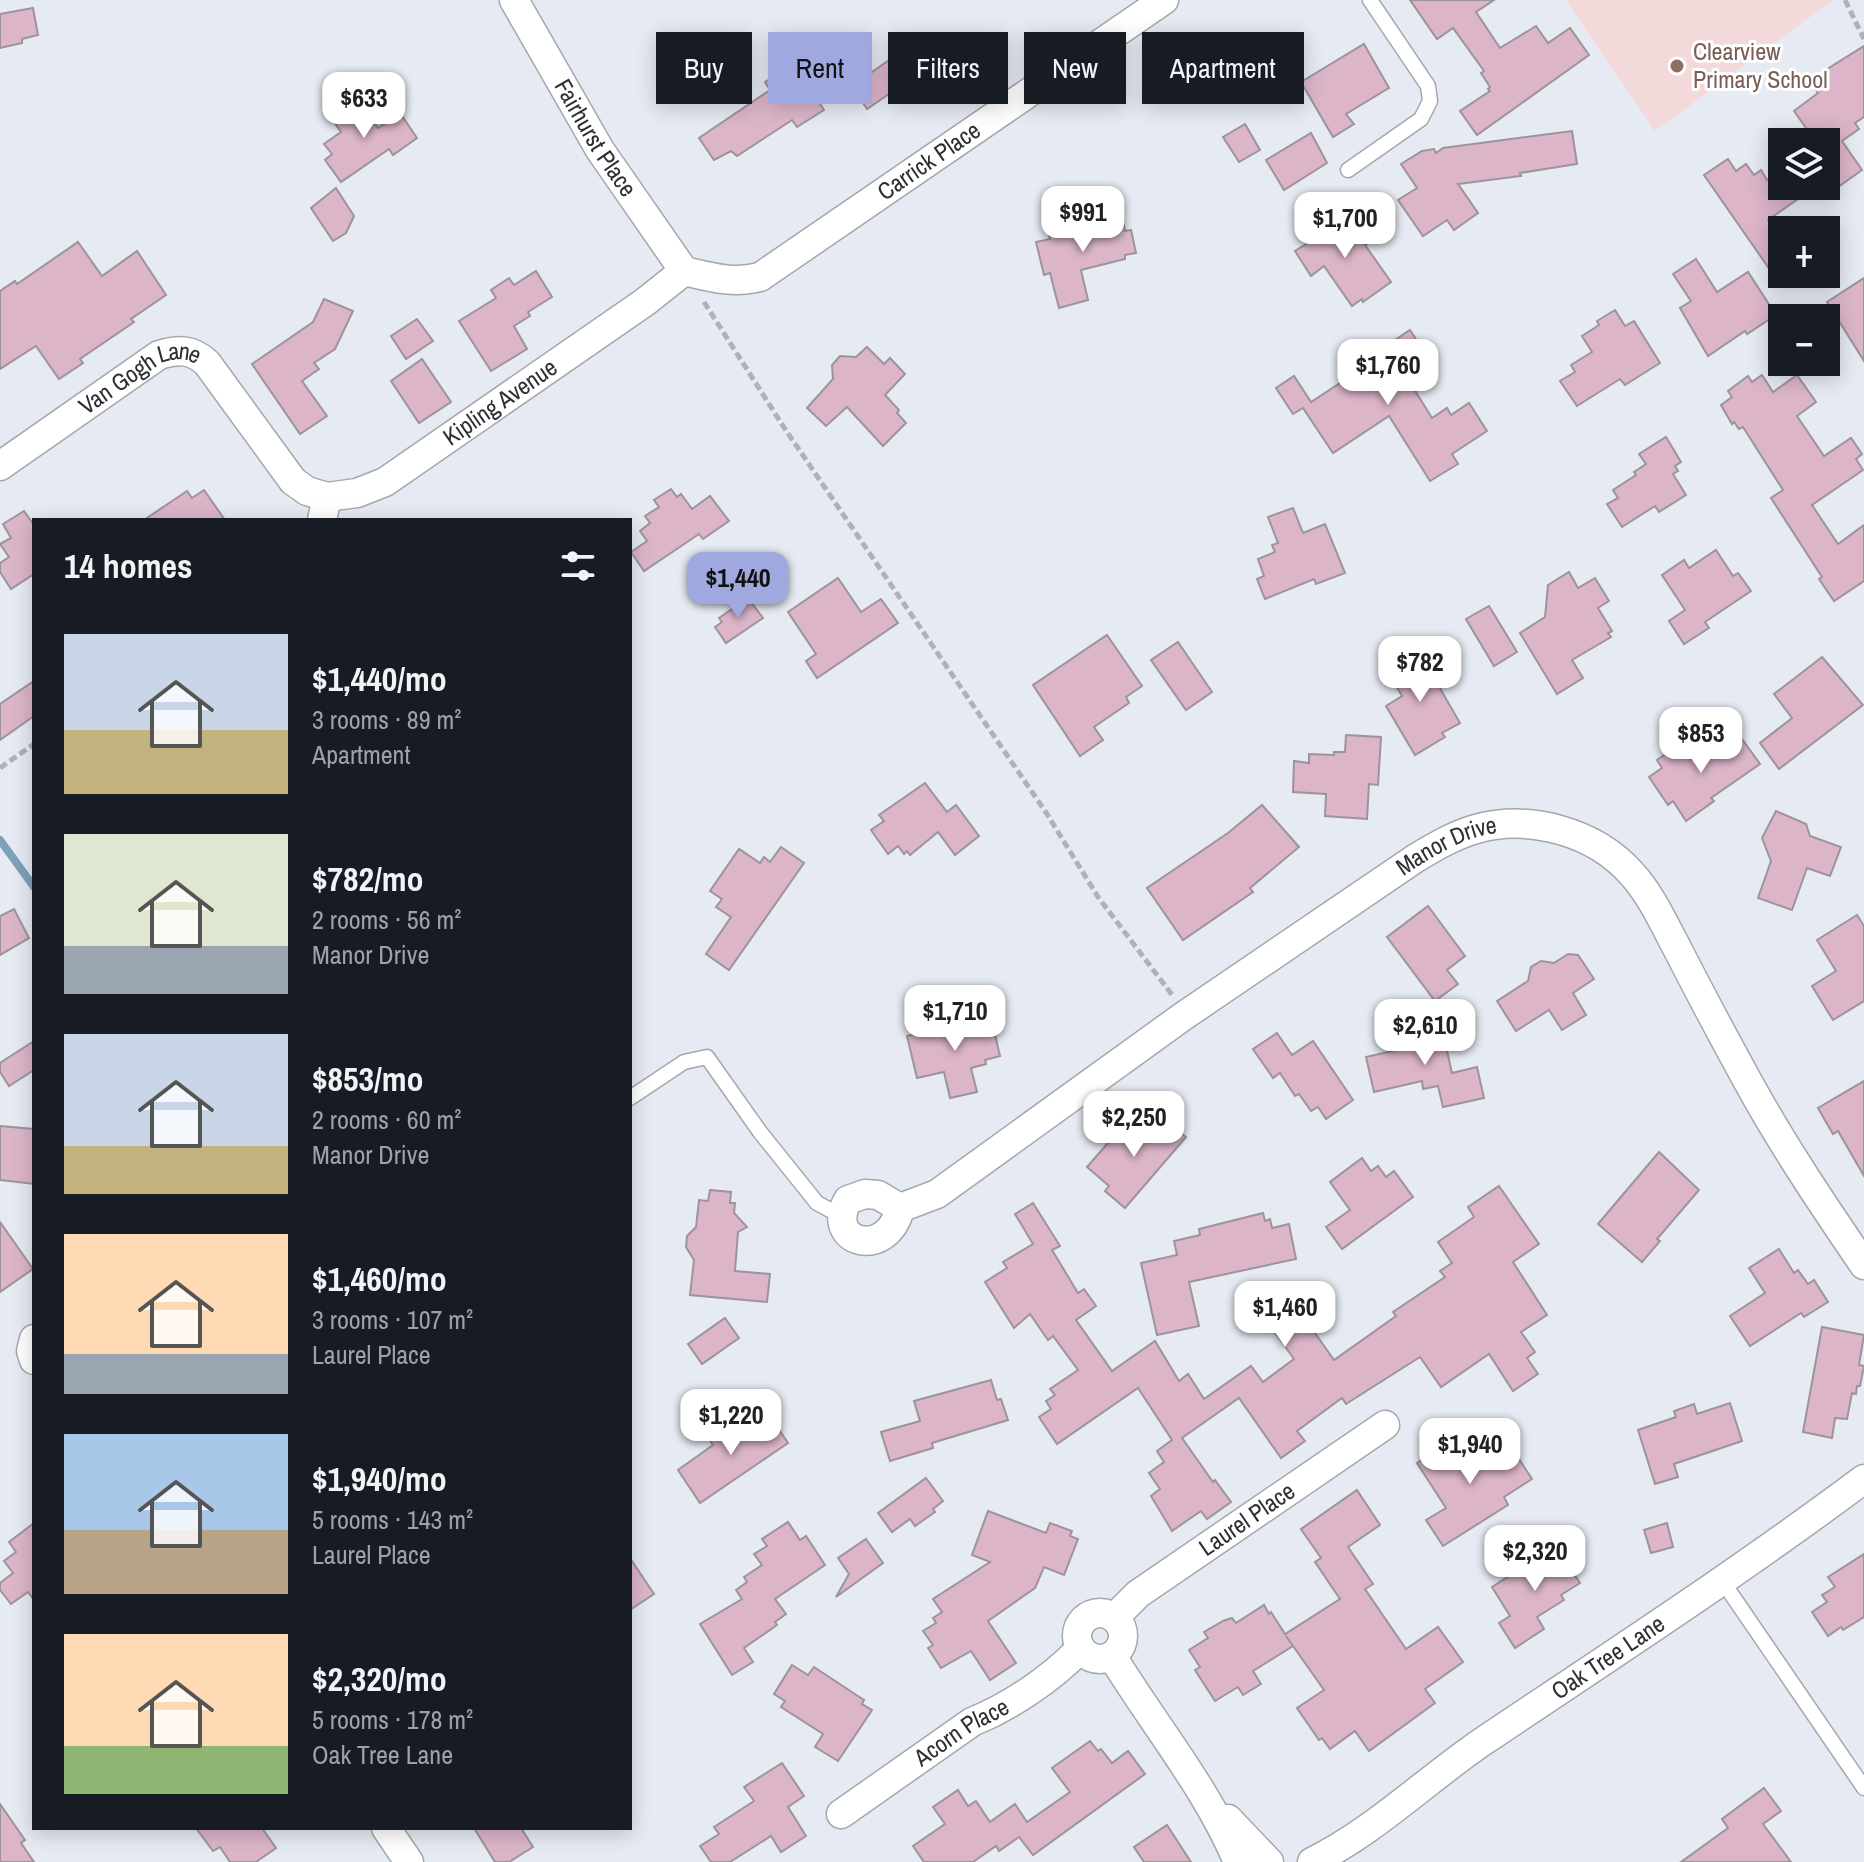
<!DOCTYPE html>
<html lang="en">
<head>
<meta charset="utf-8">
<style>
  :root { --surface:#171b24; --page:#20242c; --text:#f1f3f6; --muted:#9ea1a6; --accent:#9fa9df }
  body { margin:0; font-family:"Archivo Narrow",sans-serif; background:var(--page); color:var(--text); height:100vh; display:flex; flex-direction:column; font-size:30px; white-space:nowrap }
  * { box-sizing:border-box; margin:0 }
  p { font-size:26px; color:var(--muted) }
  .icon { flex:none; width:44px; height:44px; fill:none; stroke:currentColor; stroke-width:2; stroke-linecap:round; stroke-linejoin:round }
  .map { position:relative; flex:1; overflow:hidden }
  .details { position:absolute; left:32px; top:518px; width:600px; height:1312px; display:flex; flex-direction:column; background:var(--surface); border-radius:0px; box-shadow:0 4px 20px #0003 }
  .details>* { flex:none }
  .banner { position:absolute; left:656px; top:32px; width:760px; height:72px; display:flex; gap:16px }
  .buttons { position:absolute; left:1768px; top:128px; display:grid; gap:16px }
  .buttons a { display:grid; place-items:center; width:72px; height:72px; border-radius:0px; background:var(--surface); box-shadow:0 4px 20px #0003; font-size:40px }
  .price { position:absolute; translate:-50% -68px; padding:0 18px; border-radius:16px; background:#fff; color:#222; font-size:26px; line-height:52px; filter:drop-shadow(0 2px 4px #0008) }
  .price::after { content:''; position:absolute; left:50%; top:48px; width:24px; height:18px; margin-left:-12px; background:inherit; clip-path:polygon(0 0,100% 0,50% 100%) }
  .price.selected { background:var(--accent); color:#111 }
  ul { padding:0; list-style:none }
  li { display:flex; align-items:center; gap:24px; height:200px; padding:0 32px }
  li span { display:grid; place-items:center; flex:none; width:224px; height:160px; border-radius:0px; color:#555 }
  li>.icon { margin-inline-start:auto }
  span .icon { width:96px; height:96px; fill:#fffc; stroke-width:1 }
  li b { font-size:34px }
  h2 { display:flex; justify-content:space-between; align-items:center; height:96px; padding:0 32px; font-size:34px }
  .tag { padding:0 28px; border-radius:0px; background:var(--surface); box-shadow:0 4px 20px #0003; font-size:28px; line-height:72px }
  .tag.selected { background:var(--accent); color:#111 }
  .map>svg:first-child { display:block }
</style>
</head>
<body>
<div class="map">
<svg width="1864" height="1862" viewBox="0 0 1864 1862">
  <rect width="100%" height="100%" fill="#e6eaf2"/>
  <polygon fill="#f4d9da" points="1566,0 1833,0 1655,131"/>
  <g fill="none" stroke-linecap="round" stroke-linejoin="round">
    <polyline stroke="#7da1b8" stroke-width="8" points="0,840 34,887"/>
  </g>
  <g fill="#dcb5c9" stroke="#9d9499" stroke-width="2">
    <polygon points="1410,0 1494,0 1476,12 1500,48 1536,26 1548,43 1570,28 1589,55 1477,135 1460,111 1490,91 1488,89 1490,87 1481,73 1484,71 1453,28 1437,39"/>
    <polygon points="33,8 38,35 22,39 22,43 0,48 0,14"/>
    <polygon points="912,44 937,76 913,94 905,83 867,109 852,86"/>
    <polygon points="1364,44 1389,88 1346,114 1354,124 1333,137 1301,82"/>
    <polygon points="1864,46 1864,117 1855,123 1859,129 1842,141 1862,170 1838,187 1826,171 1826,142 1816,142 1794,111 1818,93 1814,87 1828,77 1824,71"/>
    <polygon points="796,67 824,110 797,127 792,120 737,156 731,151 714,160 699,138 770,90 765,82 788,68 789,71"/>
    <polygon points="360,102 378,128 400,113 417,138 393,155 389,149 341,182 325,160 332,154 324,144 341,132 334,122 336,112 344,107 351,109"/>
    <polygon points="1245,124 1260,150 1239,162 1223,137"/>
    <polygon points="1572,131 1577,164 1520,173 1521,176 1458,184 1478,213 1454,230 1447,220 1423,236 1398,200 1417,188 1401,164 1422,151 1434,149 1436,153 1443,148"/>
    <polygon points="1311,133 1327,163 1284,190 1266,160"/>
    <polygon points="1728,159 1736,171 1746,164 1754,175 1761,170 1767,180 1779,171 1782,186 1789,186 1798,199 1768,220 1782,241 1782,257 1768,267 1704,175"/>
    <polygon points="336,188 354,216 346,233 333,241 311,208"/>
    <polygon points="1101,211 1103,220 1122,216 1125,231 1131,230 1136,253 1125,255 1125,259 1081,270 1088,300 1059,308 1050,273 1044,275 1036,242 1050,239 1049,235 1078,227 1076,216"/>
    <polygon points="1342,212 1352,225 1356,223 1369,243 1365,245 1391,282 1363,302 1362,299 1352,306 1324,266 1311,276 1295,251 1322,234 1319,230 1326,226 1324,224"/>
    <polygon points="78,242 102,276 137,251 166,295 131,319 134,322 80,359 83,363 59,379 36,346 0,369 0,291 15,281 17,284"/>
    <polygon points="1696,259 1717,292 1748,272 1776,315 1747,334 1745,331 1708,356 1680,308 1691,301 1673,274"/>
    <polygon points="536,271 552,297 528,312 530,316 514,326 527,349 491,371 459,321 496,298 491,290 509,278 514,285"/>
    <polygon points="1864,278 1864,361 1827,302"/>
    <polygon points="324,299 353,311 335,349 314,363 319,369 302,381 327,416 300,434 252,364 313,322"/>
    <polygon points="1615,310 1625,326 1634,321 1660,363 1625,385 1620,379 1577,406 1560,381 1575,372 1571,365 1592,352 1582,336 1599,325 1597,321"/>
    <polygon points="417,319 433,341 406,359 391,336"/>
    <polygon points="1410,330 1432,364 1415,375 1417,380 1411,384 1432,418 1447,408 1451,415 1469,403 1487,431 1452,454 1458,464 1430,481 1389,416 1333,453 1303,408 1293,414 1276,388 1294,376 1311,402 1358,371 1352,362 1378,346 1380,350"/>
    <polygon points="867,347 884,364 890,358 905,374 885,395 899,410 897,413 906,423 883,446 847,407 826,426 807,408 833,379 832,365 840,356 856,357"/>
    <polygon points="422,359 451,402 419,423 391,381"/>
    <polygon points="1762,375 1773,392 1797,375 1816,402 1797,416 1824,456 1851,438 1862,454 1856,459 1863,470 1812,505 1838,544 1864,525 1864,581 1834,601 1819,579 1822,577 1771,498 1783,490 1743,427 1739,429 1734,422 1732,424 1721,405 1732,397 1728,391 1748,376 1752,382"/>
    <polygon points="1666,437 1681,462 1675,466 1678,471 1673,474 1686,495 1659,512 1655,506 1622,527 1607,504 1618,498 1613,490 1636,475 1634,472 1646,464 1639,454"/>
    <polygon points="671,489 677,497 681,494 692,509 710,496 729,521 703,539 699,534 644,571 631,552 647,541 640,531 650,523 645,516 659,507 654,500"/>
    <polygon points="204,490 225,520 144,520 187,491 192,498"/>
    <polygon points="1293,508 1303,533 1325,524 1345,573 1316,584 1314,579 1265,599 1257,579 1264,576 1258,559 1275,552 1272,545 1278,543 1268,517"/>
    <polygon points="24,511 34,525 34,574 11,589 0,572 0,563 9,557 0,544 11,538 3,524"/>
    <polygon points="1716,550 1733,576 1738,573 1751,591 1705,622 1709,628 1684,644 1669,621 1685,610 1662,575 1684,560 1689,568"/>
    <polygon points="1569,572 1578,588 1595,578 1609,601 1598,608 1612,631 1608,633 1611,637 1572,660 1583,678 1557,694 1520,633 1545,617 1548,585"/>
    <polygon points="838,578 861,612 881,599 898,623 817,678 806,661 816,654 788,612"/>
    <polygon points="748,598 763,618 726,643 715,627 722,622 719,618"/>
    <polygon points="1489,606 1517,652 1494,666 1466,619"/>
    <polygon points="1107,635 1142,686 1126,697 1129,703 1094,727 1103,740 1080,756 1033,685"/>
    <polygon points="1178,642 1212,692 1186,710 1151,660"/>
    <polygon points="1418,650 1460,723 1442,733 1445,737 1415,755 1386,706 1402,696 1386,669"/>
    <polygon points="1822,657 1863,705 1779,769 1760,743 1792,718 1774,694"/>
    <polygon points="34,681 34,716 0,740 0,704"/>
    <polygon points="1346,735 1381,737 1378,785 1369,784 1367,819 1325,816 1326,794 1293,792 1294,761 1309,763 1309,754 1334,755 1334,752 1345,752"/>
    <polygon points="1742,739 1760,764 1711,798 1714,801 1686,821 1673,801 1668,805 1649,777 1662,768 1657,760 1681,744 1691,759 1707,748 1710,752 1725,742 1729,748"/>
    <polygon points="925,783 947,812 956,805 979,836 955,855 938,832 910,855 907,851 904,854 898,846 888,854 871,830 884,821 879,815"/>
    <polygon points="1262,805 1299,847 1250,888 1253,892 1183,940 1147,888 1228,833"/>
    <polygon points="1776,811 1806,824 1810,836 1841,847 1830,876 1807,868 1792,910 1758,898 1771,861 1762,838"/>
    <polygon points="781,847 804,863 729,970 706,954 731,917 716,907 722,899 710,891 739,849 760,863 764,857 770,862"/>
    <polygon points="1428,906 1465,956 1447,970 1458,984 1435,1001 1387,937"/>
    <polygon points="14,909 29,938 0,955 0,916"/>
    <polygon points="1857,915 1864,926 1864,1001 1833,1020 1812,986 1836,971 1817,940"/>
    <polygon points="1568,954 1578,955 1594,979 1573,993 1586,1015 1562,1030 1549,1010 1516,1031 1497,1001 1528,981 1531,967 1541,961 1554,963"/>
    <polygon points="980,1015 982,1025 992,1022 1000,1056 985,1060 986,1064 971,1068 977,1092 950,1098 944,1072 917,1078 907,1036 953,1026 952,1022"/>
    <polygon points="1440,1020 1452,1073 1477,1067 1484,1098 1443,1107 1438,1086 1423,1089 1422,1081 1374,1092 1366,1057 1406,1048 1403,1036 1415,1033 1413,1026"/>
    <polygon points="1277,1033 1292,1055 1313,1041 1353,1100 1326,1119 1318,1107 1311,1111 1299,1094 1295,1096 1280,1073 1273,1078 1253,1049"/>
    <polygon points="34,1041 34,1070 9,1086 0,1072 0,1063"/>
    <polygon points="1864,1081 1864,1176 1838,1131 1833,1134 1818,1108"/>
    <polygon points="1165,1119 1186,1137 1125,1208 1105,1191 1109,1186 1087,1167 1128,1120 1149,1138"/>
    <polygon points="0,1126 34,1129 34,1184 0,1180"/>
    <polygon points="1659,1152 1699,1190 1657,1239 1660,1241 1642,1262 1598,1224"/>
    <polygon points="1362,1158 1371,1171 1378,1166 1386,1177 1394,1171 1413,1197 1342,1249 1326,1227 1350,1210 1330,1182"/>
    <polygon points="1499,1186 1539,1244 1513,1262 1547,1315 1521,1332 1535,1352 1527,1358 1538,1374 1513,1391 1489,1354 1441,1387 1420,1357 1346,1404 1342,1398 1297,1431 1305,1441 1281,1458 1239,1398 1182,1438 1213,1482 1215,1480 1231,1502 1207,1519 1201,1511 1172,1531 1151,1496 1160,1489 1149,1473 1164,1462 1157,1451 1172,1440 1138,1388 1057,1444 1039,1417 1051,1409 1046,1401 1055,1395 1050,1389 1078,1370 1053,1336 1048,1340 1030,1314 1014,1328 985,1282 1007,1268 1003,1262 1033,1244 1015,1214 1033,1203 1060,1246 1052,1250 1078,1293 1084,1289 1096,1306 1076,1320 1112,1371 1155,1341 1179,1381 1188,1374 1204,1399 1251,1366 1263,1382 1294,1359 1267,1321 1294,1303 1334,1360 1396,1316 1393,1312 1445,1277 1440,1271 1452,1263 1438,1242 1474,1217 1468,1207"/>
    <polygon points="710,1190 731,1192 730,1203 735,1203 734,1213 747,1227 738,1232 735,1271 770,1274 767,1302 690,1295 694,1260 686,1247 687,1236 696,1227 699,1200 708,1201"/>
    <polygon points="1263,1213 1265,1221 1270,1219 1272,1228 1289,1224 1296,1259 1189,1282 1199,1326 1157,1335 1141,1263 1177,1255 1174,1241 1200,1235 1199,1229"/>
    <polygon points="0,1222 33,1269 0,1292"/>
    <polygon points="1779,1249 1794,1273 1798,1270 1808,1284 1814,1280 1828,1302 1804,1317 1801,1313 1750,1346 1730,1316 1765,1293 1749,1268"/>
    <polygon points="725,1318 739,1338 702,1364 688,1344"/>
    <polygon points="1822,1327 1864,1335 1859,1365 1864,1366 1860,1386 1857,1386 1856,1394 1852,1393 1847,1419 1835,1418 1832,1438 1803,1432"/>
    <polygon points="991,1380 997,1400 1001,1399 1008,1420 932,1443 933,1448 890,1461 881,1432 920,1421 914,1401"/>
    <polygon points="1730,1403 1742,1441 1674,1464 1678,1477 1655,1484 1638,1430 1676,1417 1674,1411 1694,1404 1697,1414"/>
    <polygon points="770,1416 788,1443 700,1503 678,1470 713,1445 709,1439 732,1422 736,1428 742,1424 747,1431"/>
    <polygon points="1485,1436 1503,1465 1517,1456 1532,1479 1504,1497 1508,1505 1443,1546 1426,1520 1446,1508 1417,1463 1450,1442 1457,1453"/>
    <polygon points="926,1478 943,1501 933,1509 935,1512 915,1526 910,1519 892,1532 878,1513"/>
    <polygon points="1357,1490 1380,1525 1348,1547 1373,1584 1365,1589 1406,1649 1438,1627 1463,1662 1425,1689 1435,1703 1369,1751 1355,1731 1330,1749 1322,1738 1319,1740 1297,1708 1324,1690 1286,1636 1293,1646 1253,1671 1261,1684 1243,1695 1238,1687 1215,1701 1195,1670 1200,1667 1189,1650 1208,1638 1204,1632 1223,1621 1232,1618 1236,1623 1264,1605 1269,1614 1271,1612 1285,1634 1340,1599 1315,1562 1321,1558 1301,1529"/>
    <polygon points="988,1511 1046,1533 1050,1523 1072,1531 1070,1536 1078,1539 1064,1575 1044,1567 1035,1588 988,1621 1016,1663 990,1680 971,1651 941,1668 928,1648 933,1645 923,1631 936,1623 933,1618 942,1612 933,1599 990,1562 972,1555"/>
    <polygon points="788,1522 800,1540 806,1536 825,1565 775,1599 786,1614 775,1622 777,1625 744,1648 753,1662 732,1675 700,1624 742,1599 736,1590 747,1582 744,1577 762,1565 754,1554 767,1546 762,1539"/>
    <polygon points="34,1523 34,1600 28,1592 11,1604 0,1590 0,1583 13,1573 4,1561 16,1552 9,1542"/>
    <polygon points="1667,1523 1673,1547 1651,1553 1644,1530"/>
    <polygon points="866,1539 883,1563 836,1597 849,1574 838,1558"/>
    <polygon points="1572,1547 1583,1564 1572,1571 1580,1583 1561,1595 1564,1600 1537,1617 1544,1629 1515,1648 1499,1623 1510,1616 1492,1587 1545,1553 1550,1561"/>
    <polygon points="1864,1554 1864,1617 1843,1630 1841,1627 1828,1636 1812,1612 1827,1602 1822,1595 1835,1587 1828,1577"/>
    <polygon points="630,1558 654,1594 630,1610"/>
    <polygon points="792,1665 808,1675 814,1667 864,1700 862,1704 872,1710 838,1761 815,1747 823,1734 781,1707 785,1701 774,1694"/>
    <polygon points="1090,1741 1098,1751 1101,1749 1112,1763 1128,1751 1145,1774 1033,1855 1019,1837 999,1851 996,1846 973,1862 924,1862 913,1846 945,1824 933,1807 958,1790 968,1806 976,1801 990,1822 1015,1804 1027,1822 1070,1792 1052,1768"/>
    <polygon points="782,1763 804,1796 788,1807 806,1836 781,1852 771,1836 730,1862 711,1862 700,1846 719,1834 714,1827 754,1801 744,1787"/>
    <polygon points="1764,1788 1781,1811 1763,1824 1791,1862 1681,1862 1728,1828 1722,1819"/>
    <polygon points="0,1804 25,1840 21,1843 34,1862 0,1862"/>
    <polygon points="1167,1825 1191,1862 1144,1862 1134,1847"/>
    <polygon points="196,1828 262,1828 276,1848 256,1862 230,1862 220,1847 213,1851"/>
    <polygon points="474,1828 521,1828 533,1847 509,1862 495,1862"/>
  </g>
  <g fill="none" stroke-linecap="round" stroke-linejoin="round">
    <g stroke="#a3a7ae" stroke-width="17">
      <g id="service">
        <polyline points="1348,170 1421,119 1430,101 1428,86 1370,0"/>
        <polyline points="630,1098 684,1062 707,1057 760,1132 817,1203 830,1210 843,1211"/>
        <polyline points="1723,1582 1864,1788"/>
      </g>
    </g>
    <g stroke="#a3a7ae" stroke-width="31">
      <g id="minor">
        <path id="s1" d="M514,0L600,150L684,271"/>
        <path id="s2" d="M684,271C710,277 733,284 760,277L1164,0"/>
        <path id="s3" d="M0,466L159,355C178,349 192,349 207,363L293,481L307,491L327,497"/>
        <path id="s4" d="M322,520L327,497L357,493L385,482L645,302L684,271"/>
        <path d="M865,1194L878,1195L900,1208C888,1261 823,1243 848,1200Z"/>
        <path id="s5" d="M900,1208L937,1194L1185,1015L1416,858C1436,846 1455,835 1476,829C1530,814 1595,832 1632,874C1652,896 1665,926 1679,952C1701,995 1724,1038 1747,1080C1782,1144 1823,1205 1864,1265"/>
        <polyline points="34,1339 31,1351 34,1360"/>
        <circle cx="1100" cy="1636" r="23"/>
        <path id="s6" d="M1114,1618L1138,1594L1385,1425"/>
        <path d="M1112,1656C1154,1725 1207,1788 1238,1862"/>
        <path id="s7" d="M841,1814L972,1722C1011,1706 1051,1679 1080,1649"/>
        <polyline points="1228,1819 1269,1862"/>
        <polyline points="386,1828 409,1862"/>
        <path id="s8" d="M1312,1862C1375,1831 1427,1779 1485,1740C1613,1654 1741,1571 1864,1479"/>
      </g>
    </g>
    <g stroke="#aeb2b8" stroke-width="5" stroke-dasharray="8 4" stroke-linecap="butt">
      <polyline points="1845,0 1864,39"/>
      <polyline points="704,302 785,429 1047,814 1098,897 1173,996"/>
      <polyline points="0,768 34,744"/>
    </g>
    <use href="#service" stroke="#fff" stroke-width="14"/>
    <use href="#minor" stroke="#fff" stroke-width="28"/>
  </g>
  <circle fill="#8d6e63" stroke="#fff" stroke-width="3" cx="1677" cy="66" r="8"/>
  <g text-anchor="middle" stroke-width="6" stroke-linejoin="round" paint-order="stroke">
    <g font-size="24" fill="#785e54" stroke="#fff" text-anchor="start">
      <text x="1693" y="60">Clearview<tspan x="1693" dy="28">Primary School</tspan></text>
    </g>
    <g font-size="24" fill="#2d2f32" stroke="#fff">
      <text dy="8" stroke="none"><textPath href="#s1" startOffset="160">Fairhurst Place</textPath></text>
      <text dy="8" stroke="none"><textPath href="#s2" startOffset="282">Carrick Place</textPath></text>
      <text dy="8" stroke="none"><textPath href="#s3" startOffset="168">Van Gogh Lane</textPath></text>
      <text dy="8" stroke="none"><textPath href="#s4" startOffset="224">Kipling Avenue</textPath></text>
      <text dy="8" stroke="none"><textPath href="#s5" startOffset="658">Manor Drive</textPath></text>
      <text dy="8" stroke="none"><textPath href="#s6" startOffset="166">Laurel Place</textPath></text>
      <text dy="8" stroke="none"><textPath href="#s8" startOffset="360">Oak Tree Lane</textPath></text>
      <text dy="8" stroke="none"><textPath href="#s7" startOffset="146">Acorn Place</textPath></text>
    </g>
  </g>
</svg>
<div class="buttons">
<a><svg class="icon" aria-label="layers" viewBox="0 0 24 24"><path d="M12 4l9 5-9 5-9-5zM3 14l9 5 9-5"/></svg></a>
<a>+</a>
<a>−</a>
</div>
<b class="price" style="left:364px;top:140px">$633</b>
<b class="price" style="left:1083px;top:254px">$991</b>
<b class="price" style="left:1345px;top:260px">$1,700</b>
<b class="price" style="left:1388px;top:407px">$1,760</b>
<b class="price selected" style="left:738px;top:620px">$1,440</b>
<b class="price" style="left:1420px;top:704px">$782</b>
<b class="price" style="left:1701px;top:775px">$853</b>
<b class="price" style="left:955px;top:1053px">$1,710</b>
<b class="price" style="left:1425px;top:1067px">$2,610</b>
<b class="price" style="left:1134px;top:1159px">$2,250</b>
<b class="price" style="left:1285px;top:1349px">$1,460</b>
<b class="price" style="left:731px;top:1457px">$1,220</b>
<b class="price" style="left:1470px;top:1486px">$1,940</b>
<b class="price" style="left:1535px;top:1593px">$2,320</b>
<div class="banner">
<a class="tag">Buy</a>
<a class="tag selected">Rent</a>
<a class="tag">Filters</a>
<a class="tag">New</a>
<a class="tag">Apartment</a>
</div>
<section class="details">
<h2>14 homes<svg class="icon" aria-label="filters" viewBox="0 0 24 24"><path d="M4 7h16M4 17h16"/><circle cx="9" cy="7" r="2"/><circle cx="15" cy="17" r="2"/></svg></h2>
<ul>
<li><span style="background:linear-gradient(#c9d6e8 60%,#c2b280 0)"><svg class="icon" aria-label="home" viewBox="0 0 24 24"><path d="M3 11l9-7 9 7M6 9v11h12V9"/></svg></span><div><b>$1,440/mo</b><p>3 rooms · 89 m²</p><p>Apartment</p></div></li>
<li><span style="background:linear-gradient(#dfe7d0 70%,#9aa5b1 0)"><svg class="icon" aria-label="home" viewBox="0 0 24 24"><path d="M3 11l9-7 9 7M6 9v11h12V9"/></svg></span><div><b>$782/mo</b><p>2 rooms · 56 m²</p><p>Manor Drive</p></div></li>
<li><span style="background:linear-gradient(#c9d6e8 70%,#c2b280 0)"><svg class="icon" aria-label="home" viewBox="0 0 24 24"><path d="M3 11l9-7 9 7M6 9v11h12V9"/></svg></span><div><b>$853/mo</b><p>2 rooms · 60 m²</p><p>Manor Drive</p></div></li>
<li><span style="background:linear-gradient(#ffd9b3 75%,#9aa5b1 0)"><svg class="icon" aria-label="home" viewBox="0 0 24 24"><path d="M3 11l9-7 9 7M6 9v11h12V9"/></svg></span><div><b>$1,460/mo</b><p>3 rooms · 107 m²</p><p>Laurel Place</p></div></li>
<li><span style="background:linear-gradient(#a9c7e8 60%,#b9a48a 0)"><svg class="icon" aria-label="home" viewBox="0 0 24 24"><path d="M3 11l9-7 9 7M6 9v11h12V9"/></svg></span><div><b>$1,940/mo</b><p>5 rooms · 143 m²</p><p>Laurel Place</p></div></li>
<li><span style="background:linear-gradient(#ffd9b3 70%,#8fb573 0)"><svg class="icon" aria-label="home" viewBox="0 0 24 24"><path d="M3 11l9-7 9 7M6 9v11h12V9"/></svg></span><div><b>$2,320/mo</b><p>5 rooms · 178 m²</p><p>Oak Tree Lane</p></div></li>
</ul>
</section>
</div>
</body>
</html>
